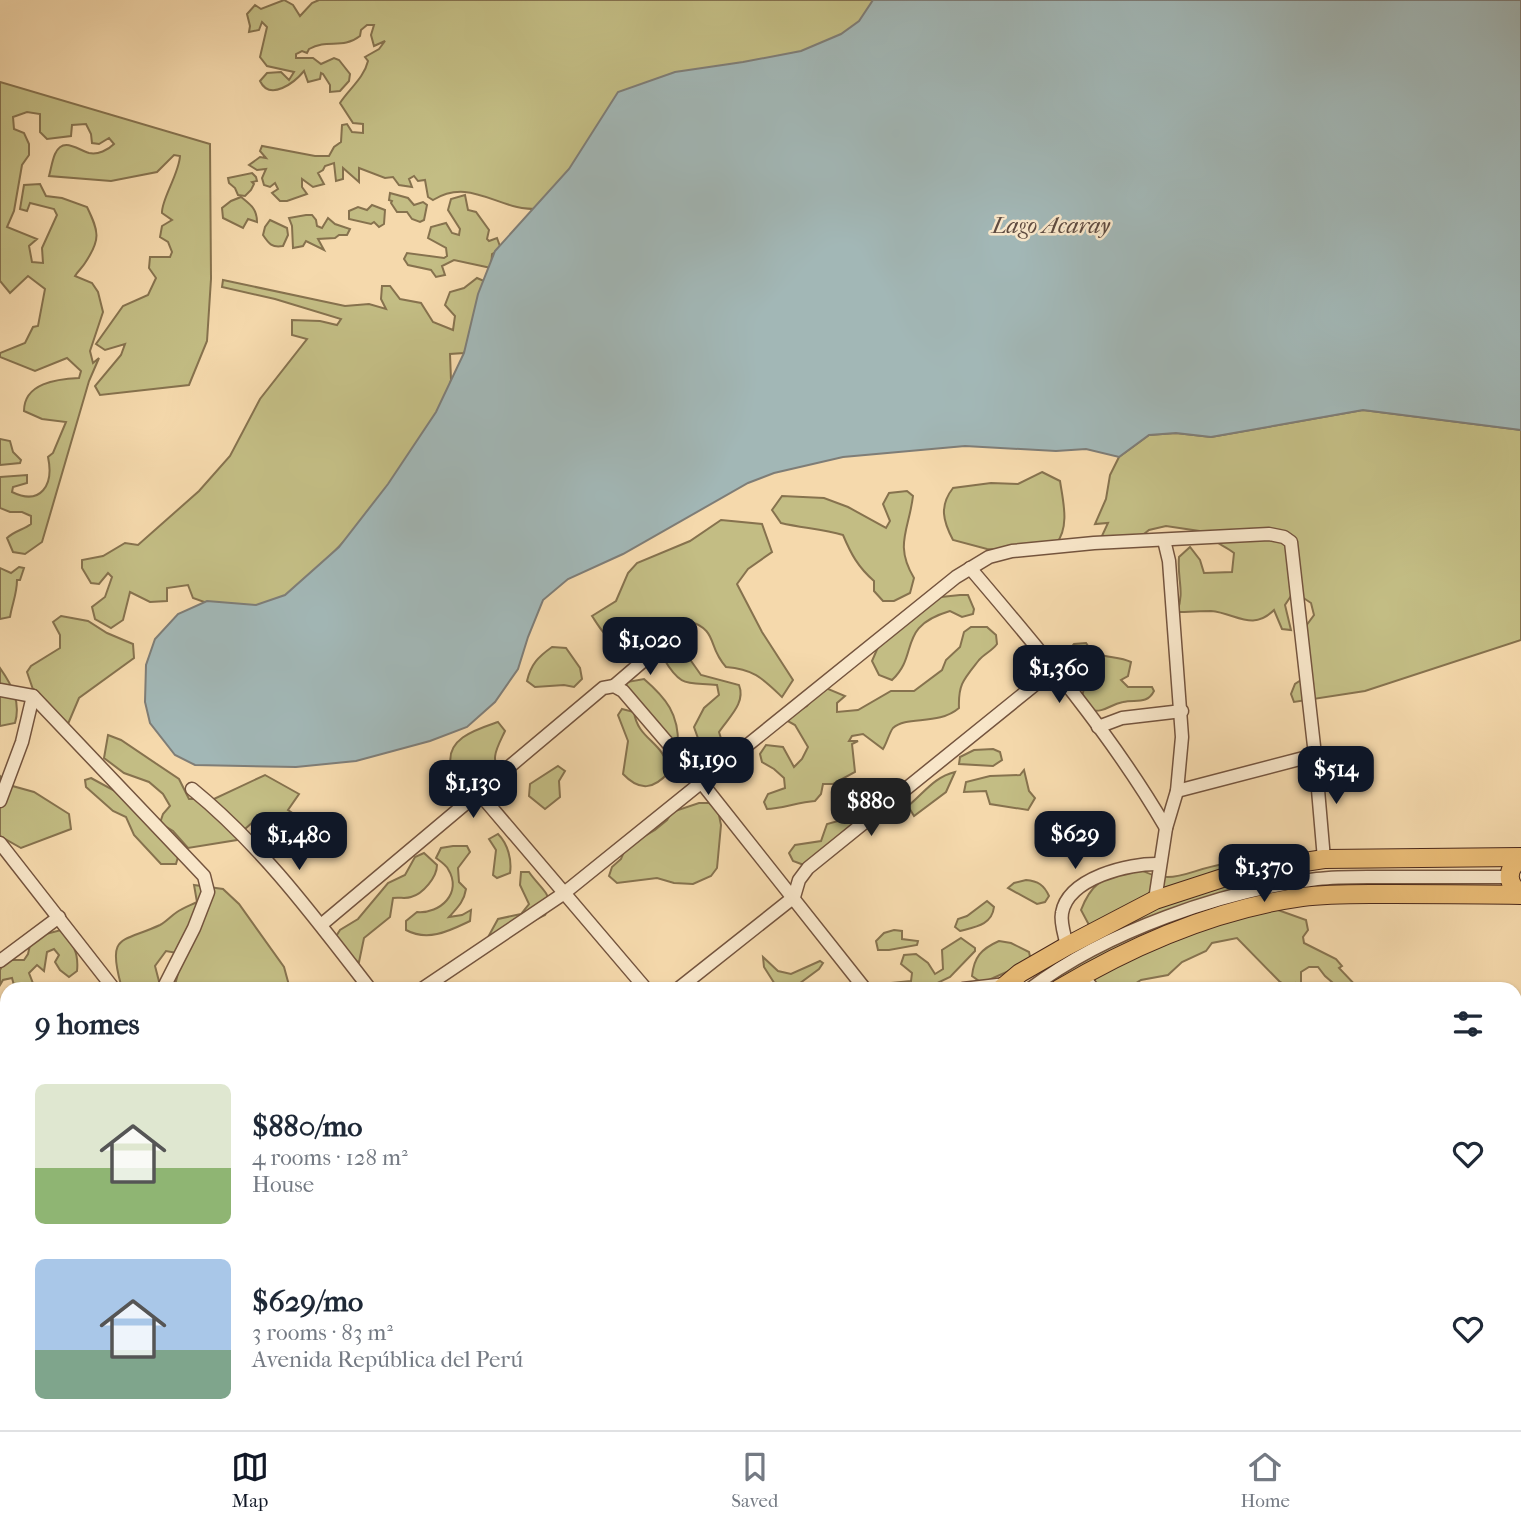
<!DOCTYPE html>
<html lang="en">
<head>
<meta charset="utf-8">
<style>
  :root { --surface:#fff; --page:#f6f6f7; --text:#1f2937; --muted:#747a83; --line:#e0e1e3; --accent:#111827 }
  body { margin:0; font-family:"IM FELL French Canon",serif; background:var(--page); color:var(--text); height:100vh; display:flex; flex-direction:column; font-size:26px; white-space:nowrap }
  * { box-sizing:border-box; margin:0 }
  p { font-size:23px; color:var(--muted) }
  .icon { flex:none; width:38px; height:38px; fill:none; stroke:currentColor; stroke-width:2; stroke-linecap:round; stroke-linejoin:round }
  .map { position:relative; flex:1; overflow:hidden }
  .panel { position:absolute; left:0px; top:982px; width:1522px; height:450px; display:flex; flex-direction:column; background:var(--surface); border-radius:21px 21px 0 0; box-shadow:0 2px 5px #0004 }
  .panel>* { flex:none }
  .price { position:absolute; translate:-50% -60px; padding:0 16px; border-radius:14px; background:var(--accent); color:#fff; font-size:23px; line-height:46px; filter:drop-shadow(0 2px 4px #0008) }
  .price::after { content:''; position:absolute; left:50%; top:42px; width:21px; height:16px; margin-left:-10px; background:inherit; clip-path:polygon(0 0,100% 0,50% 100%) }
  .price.selected { background:#222; color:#fff }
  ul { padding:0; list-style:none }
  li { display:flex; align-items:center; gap:21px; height:175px; padding:0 35px }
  li span { display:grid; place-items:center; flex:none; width:196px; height:140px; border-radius:10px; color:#555 }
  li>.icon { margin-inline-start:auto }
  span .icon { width:84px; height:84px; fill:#fffc; stroke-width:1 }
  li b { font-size:30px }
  h2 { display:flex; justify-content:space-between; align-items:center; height:84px; padding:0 35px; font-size:30px }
  .dock { display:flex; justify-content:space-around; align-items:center; height:98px; border-top:2px solid var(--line); background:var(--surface); font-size:19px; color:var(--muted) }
  .dock a { display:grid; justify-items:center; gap:4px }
  .dock .selected { color:var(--accent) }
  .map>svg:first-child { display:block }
</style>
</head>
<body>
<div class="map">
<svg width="1521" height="1430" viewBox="0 0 1521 1430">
  <rect width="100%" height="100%" fill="#f5d9ac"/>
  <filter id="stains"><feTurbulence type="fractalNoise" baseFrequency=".00286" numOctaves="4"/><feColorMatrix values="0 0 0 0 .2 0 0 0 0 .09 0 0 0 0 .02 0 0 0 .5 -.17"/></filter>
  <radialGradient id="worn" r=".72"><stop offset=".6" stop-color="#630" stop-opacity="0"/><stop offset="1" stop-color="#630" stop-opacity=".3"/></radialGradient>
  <g fill="#c3bd84" stroke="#86724e" stroke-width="2">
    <path d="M284,0L293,5L300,16L312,3L319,0H877L868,17L831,45L556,210C543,209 530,210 517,207C487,200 464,181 433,200L428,197L425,180L418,181L414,176L409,179L412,187L399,185L393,177L385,178L359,168V182L343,168V179L336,181L334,163L325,166L323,170L318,173L324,184L313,187L302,179V187L307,194L287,201H280L272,193L278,189L275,183L270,187L264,185L262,178L266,169L257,170L249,165L260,157L266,158L260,151L262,146L315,156H329L334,147L341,142L342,125L347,124L352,132L363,133V124L353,123L340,103C349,89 364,78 368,61L365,57L379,49L385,41L374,46L371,35L374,25H367L361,30L360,36C342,50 328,38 309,49L307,53L302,51L296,54V58H313L321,64L334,58L339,60L350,74L349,81L340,91L330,92V85L323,74L321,73L320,79L308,82L304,71C295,82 270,102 260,81L267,73L281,72L289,80L294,72L267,66L260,57L267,27L262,22L259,30L249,32L250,26L247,14L255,5L261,9Z"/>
    <path d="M0,82L210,144L211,279L207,341L189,385L100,395L95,386L121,355L125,344L105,350L96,344L123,306L148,295L156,278L149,268L150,257H170L172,252L168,242L160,237L162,226L172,220L162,213C161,200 179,174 180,156L174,155L157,172L111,181L49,176C51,169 52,161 55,154C63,136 78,150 89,153C98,155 108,150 114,144L109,138L99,144L92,143L91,134L86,124L72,125L71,136L47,139L40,132V114L27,112L13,117L14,129L24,133L29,144V155L22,165L14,211L7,227L37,239L29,246L32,262L43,263L42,248L57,215L54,209L30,203L27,211L20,209L24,185L40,184L46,196L62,198L87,207C99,232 101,239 85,263C82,268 78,271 75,276L92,283L98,292L103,312L90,351L93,363L99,358L89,381L42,542L25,554L13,552L7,538C14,531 23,530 31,524V516L22,512H10L0,508V477L27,475V483L13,487L12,492C41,506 54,485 48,457L53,453L66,422L42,419L24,411C24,383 57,379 79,378L81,371L67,358L35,371L0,357V353L25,343L33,327L38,326L45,289L28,276L10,293L0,281Z"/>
    <polygon points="252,173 256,177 257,181 252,182 254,184 251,190 245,196 238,195 235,188 229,183 228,178"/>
    <polygon points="390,193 408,198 414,205 423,202 427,205 424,220 420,222 412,219 407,212 397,212 391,203 392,201 389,200"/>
    <polygon points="465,195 468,210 476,212 489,230 487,239 489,241 497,238 501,249 492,254 491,268 454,260 442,266 445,275 436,277 431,270 408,265 404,259 407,253 444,258 447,256 446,248 428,238 431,227 446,223 452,233 459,235 460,229 448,210 451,199"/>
    <path d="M241,197C251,205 257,209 257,222L248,219L243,228L223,218L222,208L231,201Z"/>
    <polygon points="372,205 385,210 384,224 379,227 374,222 371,224 349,219 349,211 358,207 367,210"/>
    <polygon points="306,215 312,215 316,220 317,226 322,228 328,218 335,224 350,229 347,235 339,235 335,238 318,239 324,250 306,241 303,246 293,248 292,226 289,218"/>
    <path d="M270,220L287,228L288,235L283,246C272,248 269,244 263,235L265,227Z"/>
    <polygon points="477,278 491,284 464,353 450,354 451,380 443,413 421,461 285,603 221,608 193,598 188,585 167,588 167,601 150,602 130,592 123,620 111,628 95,619 92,607 105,597 112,577 108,573 99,584 91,583 82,568 82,560 103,556 125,543 138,545 199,491 230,456 260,399 307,339 292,335 292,320 320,321 337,325 341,319 275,299 222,287 223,280 345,306 369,304 386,309 381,299 382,286 390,286 400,299 421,303 433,322 453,330 455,316 445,305 450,292 464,288"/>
    <path d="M1363,410L1521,430V640L1365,691L1294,702L1291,694L1295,684L1301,680L1303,630L1314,615L1311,603L1299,595L1291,596L1285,605L1291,630L1282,629L1274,610C1252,632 1236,613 1211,611C1200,611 1189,612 1177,612C1185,592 1177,579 1179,557L1190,547L1200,560L1204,573L1232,572L1234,553C1224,545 1213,543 1206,532L1166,526L1149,530L1139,538H1101L1108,523L1095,524L1106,499L1110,475L1119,457L1149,435L1176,433L1211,437Z"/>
    <polygon points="0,439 10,441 13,452 21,460 20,463 0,465"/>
    <path d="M1042,472L1060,481C1063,501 1070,527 1056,544L1004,550L987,549L953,540C943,521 939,506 953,488L991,483L1018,484Z"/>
    <path d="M907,491L913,496C909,530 894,545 914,578L910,593L894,601H883L874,591V581C858,567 851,554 843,535C822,529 802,528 781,523L772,510L782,496L824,498L848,507L886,528L890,521L883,504L889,493Z"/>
    <path d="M721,520L762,524L772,552L748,569L737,584L762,632L793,680L782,697C763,679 754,669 726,667C706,645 720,631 687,620C670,629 632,651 614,641C604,636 598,625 592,616L616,601L628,573L637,563L690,541Z"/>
    <path d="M19,567L24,568L20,580H17C17,594 12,604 10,617L0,619V568L11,573Z"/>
    <path d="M960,595H968L974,609L973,614L962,617L950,611C896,627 920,654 892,680L879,675L872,661L885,631L941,597Z"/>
    <polygon points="61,616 88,621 107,633 133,644 134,658 79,698 68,724 38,704 27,672 31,666 60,648 60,635 53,622"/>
    <path d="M971,627H987L996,635L997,644C992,651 984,654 979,660C964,679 958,684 959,708C938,726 907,715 893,728C889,733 887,743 883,749L863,734L852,736L849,741H858L852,744L855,772L833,784H823L821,794L815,801C799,802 780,809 767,809L764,802L768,794L785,788L784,778L774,769L762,762L760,754L766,745L783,747L794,767L802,759L808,747L795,725L784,719L807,706L815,694L826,688L845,696L837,703V712L858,710L891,691H914L942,670L946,660L960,647L964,632Z"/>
    <path d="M1086,643C1097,661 1114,654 1131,662L1128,676L1121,680L1128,687H1152L1154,691C1147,705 1135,699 1123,702C1108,705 1106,713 1089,710L1082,696L1084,689L1093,683L1089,679L1072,678L1074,669L1068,660V651L1074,644Z"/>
    <path d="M552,647L566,648L580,668L582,679L574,687L564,685L535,687L527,681C531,664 538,657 552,647Z"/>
    <path d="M670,650L689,658L701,675L739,685C746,703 729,717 719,732L723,745L722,755H704L694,727L704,708L719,695L717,685C687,682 681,688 664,659Z"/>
    <path d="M0,668C12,685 21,702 15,723L0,726Z"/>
    <path d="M644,679C666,698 679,714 678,745C664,742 665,730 657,721C649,711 635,704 624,697L627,682Z"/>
    <path d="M622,709L634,712C638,741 665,741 669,772C654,789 640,792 623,774L628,741L618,715Z"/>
    <path d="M498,722L505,731C495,752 491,756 500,779L495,787L480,790L462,785C459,780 452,772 451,766C445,738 478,729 498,722Z"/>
    <polygon points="108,735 121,740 179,779 189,799 214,799 265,775 299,794 288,810 297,816 300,814 306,822 305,831 289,837 276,836 261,815 245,829 237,840 188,848 173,831 160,823 163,814 170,806 163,794 149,782 124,773 104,758"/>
    <polygon points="993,749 1000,752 1002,760 993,766 959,764 960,757 974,750"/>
    <polygon points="558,766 565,771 559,781 560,797 545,809 529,796 530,784"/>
    <polygon points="1024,770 1029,791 1035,798 1028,810 990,804 986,791 964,792 966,782 990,776 1020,775"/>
    <path d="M955,772L946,792L914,816L908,806C924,793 934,777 955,772Z"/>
    <polygon points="0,776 9,785 34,792 69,814 71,829 21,848 0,836"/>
    <polygon points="91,778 115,791 178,857 176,864 161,864 134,835 126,817 113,811 86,787 85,780"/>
    <polygon points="699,803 709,803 718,810 721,825 717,868 711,876 693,884 674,883 657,878 617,883 609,876 612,867 621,859 626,847 655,830 667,820 672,812"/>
    <polygon points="838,821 849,821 858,824 804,865 793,861 789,853 795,845 821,841 827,824"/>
    <path d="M498,834C508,844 512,860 510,873L497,878L493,875L496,850L489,839Z"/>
    <path d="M453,846H467L470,852L458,868L459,882L466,889C464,902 457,908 449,917L462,915L471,910L470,921C449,931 428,942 406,930V921L417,912C440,914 463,893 448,869C446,865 440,861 436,858L441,848Z"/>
    <path d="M424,853L437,865C437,877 423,894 411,897C406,899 399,897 393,898L390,917L364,938L359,962L348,960L335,938L340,930L358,919L388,883L405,875L415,857Z"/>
    <path d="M1225,864L1243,871V880L1235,890L1214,903L1223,910H1278L1306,920L1308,930L1303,937L1304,943L1336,959L1342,966L1339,968L1359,989H1340L1325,976L1318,967H1309L1301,972V985L1296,983L1293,989L1280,982L1237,938L1212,943L1206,951L1182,962L1168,975L1141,980L1127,989H1044L1096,938L1081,910C1093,879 1106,878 1135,867C1173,889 1187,869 1225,864Z"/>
    <path d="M521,872H529C537,884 548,891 551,905L545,915L512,931L500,944L489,945L487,939L498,919L521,914L529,904L520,885Z"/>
    <path d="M1026,880C1038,881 1044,885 1049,896L1045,902L1037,904L1008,888L1014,883Z"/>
    <path d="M194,885L223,889L239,904L284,967L290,989H174L183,954L166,951L155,966L161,989H128L121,985C107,934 121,943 160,925C166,922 171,916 177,912C183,908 191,905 197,902Z"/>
    <path d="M987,901L994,907C992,925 975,927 960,931L955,927L958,919L967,916Z"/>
    <path d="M61,930C73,943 79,953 77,971L69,977L60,970L55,962L59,955L54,949L47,952L44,971L37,965L29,973L34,986L32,989H15L12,978L3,980L0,985V970L5,960H24L28,954L30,945L42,935Z"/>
    <polygon points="894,930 902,931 902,939 918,941 917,945 889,950 878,950 876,941 884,933"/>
    <polygon points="961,938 975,948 975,951 950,977 925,989 872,989 872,985 911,981 912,973 901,964 904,955 916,954 928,963 935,974 943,969 942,950"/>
    <path d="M999,941L1011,943L1029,952L1031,961L982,983L972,976C974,957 981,949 999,941Z"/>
    <polygon points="763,957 778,971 791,974 820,961 823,963 819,969 792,989 778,989 764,967"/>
    <polygon points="240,1424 304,1425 308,1430 233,1430"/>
  </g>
  <polygon fill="#a2b7b6" stroke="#7e7d77" stroke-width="2" points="873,0 1521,0 1521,430 1363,410 1211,437 1176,433 1149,435 1119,457 1086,449 1056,451 965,446 843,457 774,473 748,483 623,554 568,579 543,600 528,637 518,669 495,702 467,727 430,741 356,761 296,767 195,765 175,755 150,723 145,702 146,665 155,639 178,614 207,601 256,605 285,595 339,547 388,484 436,412 464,353 478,294 495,251 569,169 618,92 675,72 743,62 801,51 841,34 859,21"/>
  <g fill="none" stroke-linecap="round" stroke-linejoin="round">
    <g stroke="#74543e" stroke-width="15">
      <g id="minor">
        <path d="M970,568C1040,650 1112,735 1166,828"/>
        <polyline points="614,686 664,643"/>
        <polyline points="0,690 33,696 204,876 208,892 194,928 163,989"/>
        <polyline points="1098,727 1122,718 1182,711"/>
        <path d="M192,789C262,846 315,918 370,989"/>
        <polyline points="1177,791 1315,755"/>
        <polyline points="479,793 646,989"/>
        <polyline points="0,801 22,742 33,696"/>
        <polyline points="0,843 114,989"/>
        <polyline points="1155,900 1166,828 1177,791 1182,737 1169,561 1164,540"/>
        <polyline points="321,925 603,688 614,686 623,691 701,782 865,989"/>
        <path d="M1067,946C1065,936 1060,923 1062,913C1068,878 1129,863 1159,864"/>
        <polyline points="0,961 59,917"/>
        <polyline points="1082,975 1093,989"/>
        <polyline points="422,989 563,894 956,577 989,557 1012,551 1094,543 1269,534 1284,537 1291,542 1315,755 1324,859"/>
        <polyline points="678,989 794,897 799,880 808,868 1053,670"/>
        <polyline points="963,989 1006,984"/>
        <path d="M1030,989C1106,931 1223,891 1317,879C1341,876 1367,877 1392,877C1431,877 1470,877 1509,877"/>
        <polyline points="0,1109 7,1118"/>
        <polyline points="0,1250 7,1244"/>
        <polyline points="0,1400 7,1409"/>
        <polyline points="21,1424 25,1430"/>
        <polyline points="304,1424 308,1430"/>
        <polyline points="671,1424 675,1430"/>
        <polyline points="916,1424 920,1430"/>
        <polyline points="1298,1424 1299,1430"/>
        <polyline points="230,1430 237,1424"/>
        <polyline points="813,1430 820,1424"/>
        <polyline points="986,1430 993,1424"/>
        <polyline points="1128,1430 1138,1424"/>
      </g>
    </g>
    <g stroke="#492719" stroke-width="20">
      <g id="highway">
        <path d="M1521,859C1506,868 1506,884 1521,894"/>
        <polyline points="1001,989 1020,973 1067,946 1155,900 1241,872 1324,859 1521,857"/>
        <path d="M1059,989C1133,945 1217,909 1302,897C1332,893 1363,894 1393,894C1436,894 1478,894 1521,895"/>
        <polyline points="460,1430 467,1424"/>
        <polyline points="518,1430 524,1424"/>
      </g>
    </g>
    <use href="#minor" stroke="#f8e6c9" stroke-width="12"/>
    <use href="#highway" stroke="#eabc76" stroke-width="18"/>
  </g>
  <g text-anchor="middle" stroke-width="5" stroke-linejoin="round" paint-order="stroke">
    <g font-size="23" font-style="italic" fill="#5f4b40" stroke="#f8e6c9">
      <text x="1051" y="233">Lago Acaray</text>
    </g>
  </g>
  <rect width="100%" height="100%" filter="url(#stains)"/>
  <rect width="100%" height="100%" fill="url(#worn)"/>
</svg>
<b class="price" style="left:650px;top:677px">$1,020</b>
<b class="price" style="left:1059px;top:705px">$1,360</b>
<b class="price" style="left:708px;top:797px">$1,190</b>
<b class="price" style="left:1336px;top:806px">$514</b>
<b class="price" style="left:473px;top:820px">$1,130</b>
<b class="price selected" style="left:871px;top:838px">$880</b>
<b class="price" style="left:1075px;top:871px">$629</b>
<b class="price" style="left:299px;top:872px">$1,480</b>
<b class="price" style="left:1264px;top:904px">$1,370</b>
<section class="panel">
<h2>9 homes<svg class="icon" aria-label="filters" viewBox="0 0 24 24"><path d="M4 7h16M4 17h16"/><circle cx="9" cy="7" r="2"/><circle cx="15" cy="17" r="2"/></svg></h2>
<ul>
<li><span style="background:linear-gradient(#dfe7d0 60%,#8fb573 0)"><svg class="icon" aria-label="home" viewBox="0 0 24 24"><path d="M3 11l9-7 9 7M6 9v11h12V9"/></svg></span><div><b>$880/mo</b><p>4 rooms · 128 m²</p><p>House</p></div><svg class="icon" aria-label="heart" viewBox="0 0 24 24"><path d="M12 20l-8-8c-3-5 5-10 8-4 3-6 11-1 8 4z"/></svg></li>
<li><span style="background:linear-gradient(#a9c7e8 65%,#7fa58c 0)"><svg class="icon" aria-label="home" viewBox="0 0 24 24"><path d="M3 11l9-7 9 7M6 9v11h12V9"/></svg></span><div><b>$629/mo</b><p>3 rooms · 83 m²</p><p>Avenida República del Perú</p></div><svg class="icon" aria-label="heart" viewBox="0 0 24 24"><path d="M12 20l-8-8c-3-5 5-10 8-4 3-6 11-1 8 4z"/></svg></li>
</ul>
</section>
</div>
<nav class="dock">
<a class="selected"><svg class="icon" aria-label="map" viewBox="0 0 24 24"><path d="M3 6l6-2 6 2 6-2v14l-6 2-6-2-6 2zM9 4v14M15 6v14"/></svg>Map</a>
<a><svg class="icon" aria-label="saved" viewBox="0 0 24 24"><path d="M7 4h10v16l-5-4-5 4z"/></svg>Saved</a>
<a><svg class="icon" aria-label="home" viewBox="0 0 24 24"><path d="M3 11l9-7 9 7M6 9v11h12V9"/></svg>Home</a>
</nav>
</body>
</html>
